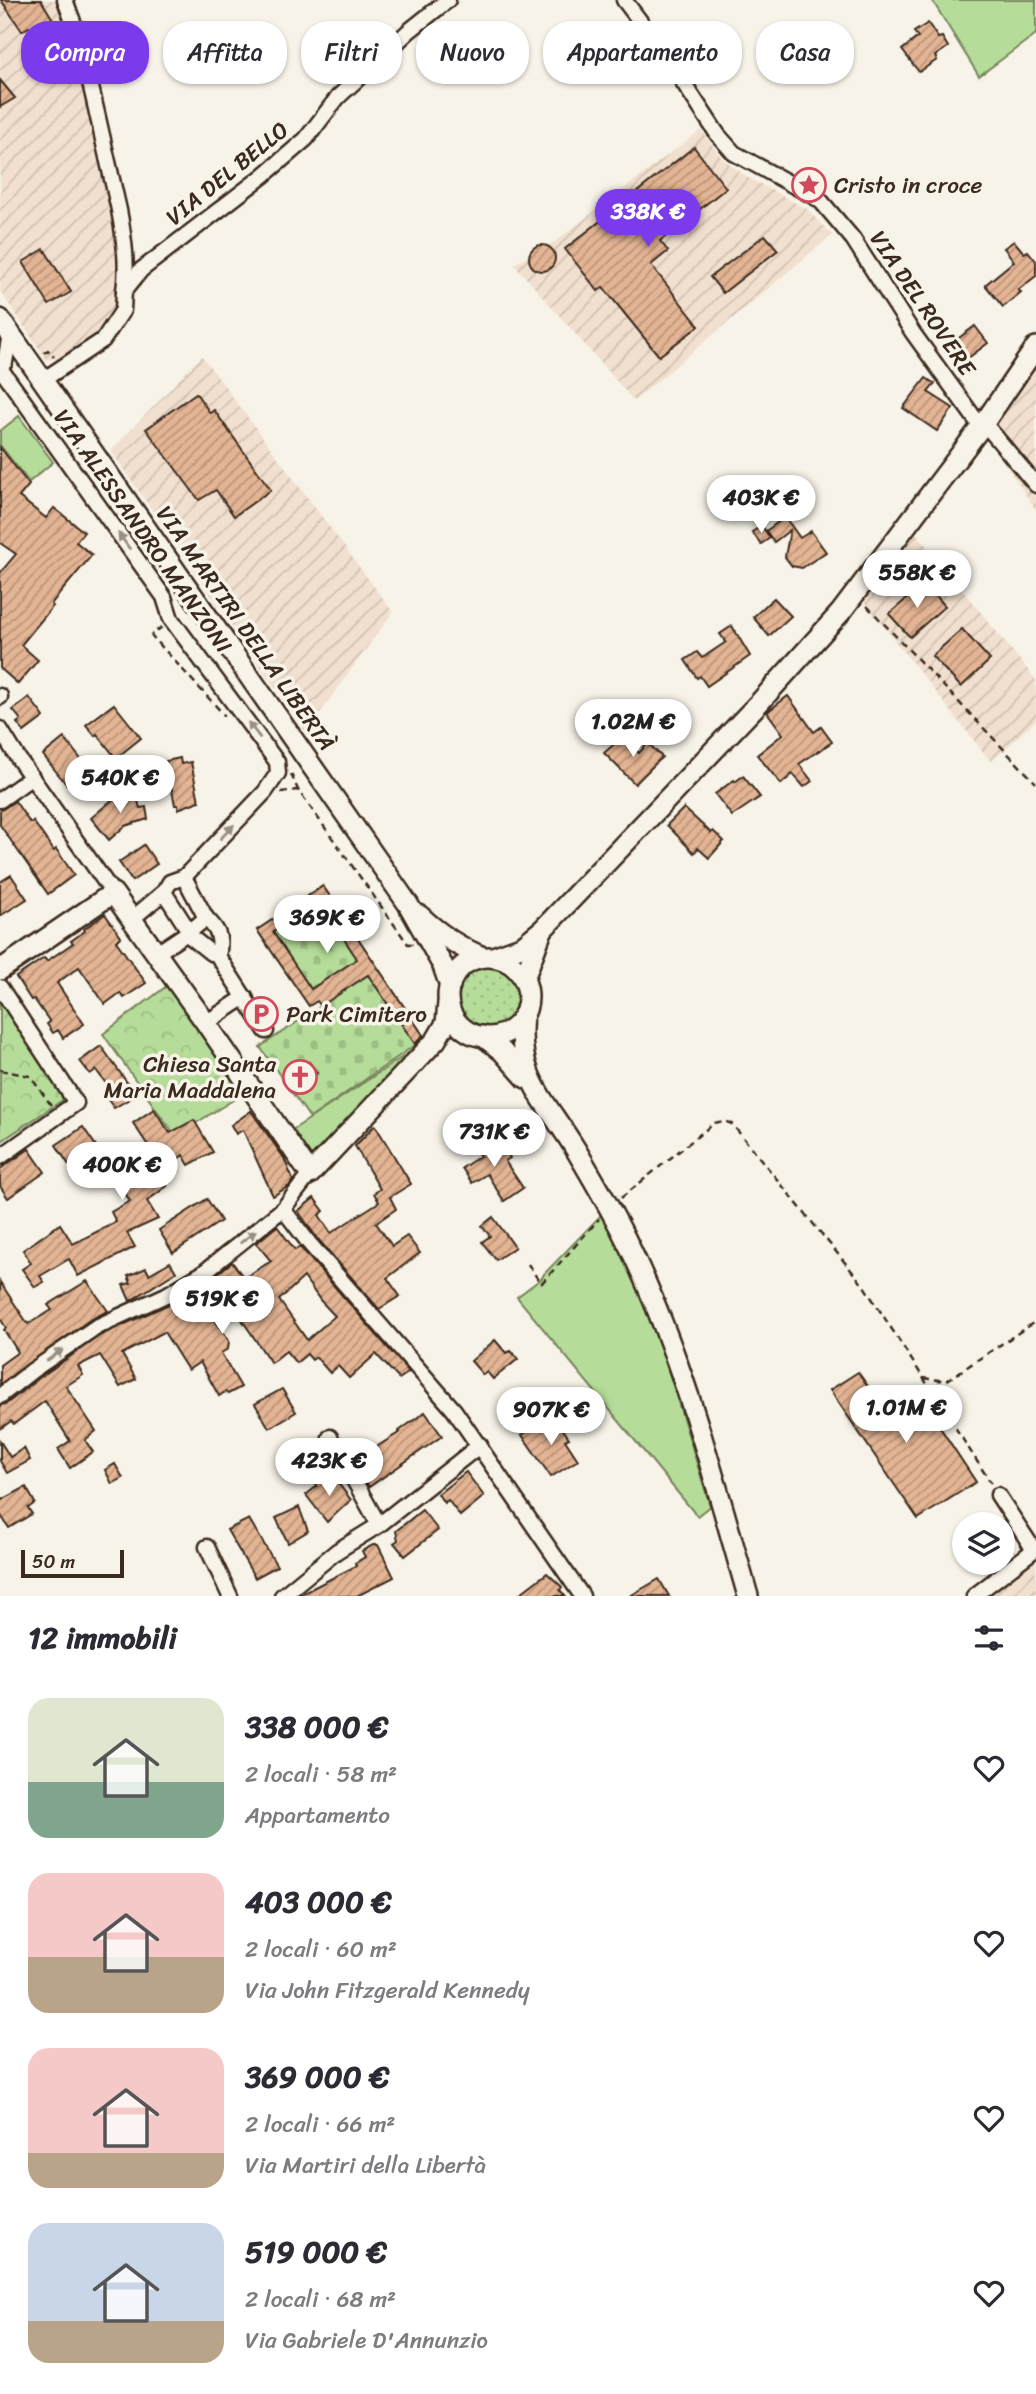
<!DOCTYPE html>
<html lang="it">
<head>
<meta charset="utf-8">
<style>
  :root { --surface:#fff; --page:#f7f7f7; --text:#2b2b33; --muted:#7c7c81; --accent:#7c3aed }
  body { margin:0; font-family:Sriracha,sans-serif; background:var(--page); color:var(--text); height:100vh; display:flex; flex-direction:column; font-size:26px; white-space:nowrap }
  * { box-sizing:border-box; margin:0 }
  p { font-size:23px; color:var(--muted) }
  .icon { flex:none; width:38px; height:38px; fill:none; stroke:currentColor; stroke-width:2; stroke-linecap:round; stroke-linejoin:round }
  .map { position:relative; height:1596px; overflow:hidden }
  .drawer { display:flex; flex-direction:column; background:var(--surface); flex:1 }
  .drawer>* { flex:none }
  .banner { position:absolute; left:21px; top:21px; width:994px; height:63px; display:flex; gap:14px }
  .buttons { position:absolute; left:952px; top:1512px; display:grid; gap:14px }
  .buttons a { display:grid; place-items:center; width:63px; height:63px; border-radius:50%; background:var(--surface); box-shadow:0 2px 5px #0004; font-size:35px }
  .scale { position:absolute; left:21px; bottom:18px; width:103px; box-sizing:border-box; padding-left:7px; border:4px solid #3b2a1e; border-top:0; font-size:19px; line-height:24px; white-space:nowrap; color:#3b2a1e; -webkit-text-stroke:5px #f7f3e8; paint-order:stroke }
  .price { position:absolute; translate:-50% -60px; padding:0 16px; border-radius:24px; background:#fff; color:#222; font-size:23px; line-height:46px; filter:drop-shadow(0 2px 4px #0008) }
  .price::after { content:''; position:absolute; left:50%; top:42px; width:21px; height:16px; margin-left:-10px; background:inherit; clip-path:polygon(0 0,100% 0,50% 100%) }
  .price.active { background:var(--accent); color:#fff }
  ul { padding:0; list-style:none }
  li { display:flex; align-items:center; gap:21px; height:175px; padding:0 28px }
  li span { display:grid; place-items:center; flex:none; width:196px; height:140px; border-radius:21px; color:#555 }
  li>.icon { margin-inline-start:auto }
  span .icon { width:84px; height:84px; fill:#fffc; stroke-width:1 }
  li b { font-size:30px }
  h2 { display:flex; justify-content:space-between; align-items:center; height:84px; padding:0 28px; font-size:30px }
  .tag { padding:0 24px; border-radius:28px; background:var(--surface); box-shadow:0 2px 5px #0004; font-size:24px; line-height:63px }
  .tag.active { background:var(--accent); color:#fff }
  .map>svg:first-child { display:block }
</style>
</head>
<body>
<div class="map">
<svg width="1036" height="1596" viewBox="0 0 1036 1596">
  <defs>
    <pattern id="industrial-furrows" width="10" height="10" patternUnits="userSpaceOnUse" patternTransform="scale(1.75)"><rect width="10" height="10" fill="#f1e0cf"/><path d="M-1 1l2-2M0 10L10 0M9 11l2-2" fill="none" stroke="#d0c0b1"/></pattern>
    <pattern id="forest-crowns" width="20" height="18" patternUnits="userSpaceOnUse" patternTransform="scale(1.75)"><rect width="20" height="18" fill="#b5dd99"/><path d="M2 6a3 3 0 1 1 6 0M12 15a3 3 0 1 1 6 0" fill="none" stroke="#9dbe83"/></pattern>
    <pattern id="cemetery-stones" width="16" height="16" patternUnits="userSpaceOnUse" patternTransform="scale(1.75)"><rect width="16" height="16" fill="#b5dd99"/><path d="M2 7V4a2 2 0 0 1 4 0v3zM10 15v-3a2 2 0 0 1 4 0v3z" fill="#9dbe83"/></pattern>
    <pattern id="garden-dots" width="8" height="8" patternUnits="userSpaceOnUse" patternTransform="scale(1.75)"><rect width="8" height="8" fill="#b5dd99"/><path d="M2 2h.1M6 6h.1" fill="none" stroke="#9dbe83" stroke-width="1.8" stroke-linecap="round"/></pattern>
    <pattern id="building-hatch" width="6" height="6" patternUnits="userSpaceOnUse" patternTransform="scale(1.75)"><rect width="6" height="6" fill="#e4b594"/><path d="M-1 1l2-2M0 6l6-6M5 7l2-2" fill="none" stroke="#ba9378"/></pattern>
  </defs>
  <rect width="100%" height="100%" fill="#f7f3e8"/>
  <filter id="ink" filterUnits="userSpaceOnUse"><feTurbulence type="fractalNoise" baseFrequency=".0143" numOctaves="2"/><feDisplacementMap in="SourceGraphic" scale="14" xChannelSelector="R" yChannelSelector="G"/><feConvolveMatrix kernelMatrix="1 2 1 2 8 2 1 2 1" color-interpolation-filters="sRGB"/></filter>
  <g filter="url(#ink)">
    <g fill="url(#industrial-furrows)">
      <polygon points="0,0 59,0 70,27 84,92 107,167 119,238 121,285 114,309 105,327 91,343 63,359 47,360 0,291"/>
      <polygon points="701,130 722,158 747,177 807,209 832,235 634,401 514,264 557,240"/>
      <polygon points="202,356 393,612 306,732 111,451"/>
      <polygon points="1036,361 1036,510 987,436"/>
      <polygon points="915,532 1036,680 1036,720 991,762 862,599"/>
      <polygon points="1036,1557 1036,1596 984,1596"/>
    </g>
    <g fill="#b5dd99" stroke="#78845c" stroke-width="2">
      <polygon points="932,0 1036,0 1036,34 979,76"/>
      <polygon points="19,416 53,462 29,482 0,445 0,431"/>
      <polygon points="425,1042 317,1157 302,1153 288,1133"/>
      <polygon points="605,1211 646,1298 710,1506 697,1516 517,1297 542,1278 544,1274"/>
    </g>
    <g fill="url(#forest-crowns)" stroke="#78845c" stroke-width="2">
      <polygon points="171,983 246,1092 175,1136 103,1034"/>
      <polygon points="0,1001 67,1097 0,1142"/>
    </g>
    <polygon fill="url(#cemetery-stones)" stroke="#78845c" stroke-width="2" points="323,886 425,1038 310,1118 260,1047 321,1006 317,1001 309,1006 257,930"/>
    <circle fill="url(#garden-dots)" stroke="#78845c" stroke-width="2" cx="488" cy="997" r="30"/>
    <g fill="url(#building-hatch)" stroke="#3b2a1e" stroke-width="2" fill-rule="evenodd">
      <polygon points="1,0 41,0 62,34 42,48 29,27 22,31"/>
      <polygon points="928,23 938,38 942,37 948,47 935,56 937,60 919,72 902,50 918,37 914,32"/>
      <polygon points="0,80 15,98 0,107"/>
      <polygon points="694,147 726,188 660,241 668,251 651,265 699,326 659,356 603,287 598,291 565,249"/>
      <polygon points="765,235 778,250 723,293 710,277"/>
      <polygon points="1014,241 1024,253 1028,251 1036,261 1036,276 1018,290 1021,292 1003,307 985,285 1014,261 1004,248"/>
      <circle cx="542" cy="258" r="13"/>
      <polygon points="44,249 71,292 49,305 23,262"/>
      <polygon points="975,326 988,343 964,361 951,344"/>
      <polygon points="926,378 935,384 928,392 953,408 937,431 903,408"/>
      <polygon points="196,393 210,413 214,410 271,490 234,516 216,490 199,500 146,429"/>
      <polygon points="0,447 29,485 19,497 46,518 54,508 84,532 76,542 92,555 51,604 53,606 21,645 38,660 18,684 0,668 0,573 16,554 0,543"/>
      <polygon points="785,517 800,538 811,531 826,552 802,568 792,566 785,557 790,530 774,542 766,531"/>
      <polygon points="762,526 770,538 761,544 752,532"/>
      <polygon points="925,583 945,606 910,637 889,614"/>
      <polygon points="774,598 791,616 769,636 753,617"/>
      <polygon points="732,626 750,656 707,686 700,676 697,678 685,660 697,652 702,658 726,642 720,634"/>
      <polygon points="962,629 990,660 961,687 932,656"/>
      <polygon points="788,696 814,732 821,727 832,742 799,764 812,781 804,787 793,774 781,784 757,755 783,734 767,712"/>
      <polygon points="29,697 44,717 24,732 17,723 21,720 13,710"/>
      <polygon points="114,704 141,738 116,758 97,734 95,736 86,725"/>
      <polygon points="622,737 639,753 648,743 662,757 635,784 604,753"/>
      <polygon points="64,738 88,768 66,784 43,755"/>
      <polygon points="180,758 181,764 191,762 199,801 178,809 178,805 175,805 166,761"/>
      <polygon points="743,776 760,797 732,816 715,794 734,780 735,782"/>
      <polygon points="136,794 140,808 146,807 148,819 125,826 109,840 91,818 112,800"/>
      <polygon points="15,801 30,823 33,821 54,851 56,849 74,875 48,894 0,825 0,811"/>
      <polygon points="684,808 711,833 713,831 724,841 709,858 698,848 694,853 667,825"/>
      <polygon points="144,845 157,864 132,881 119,862"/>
      <polygon points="11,875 27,899 0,916 0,882"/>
      <path d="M323,886L423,1035L415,1044L368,975L321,1006L317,1001L309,1006L257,930ZM320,902L357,959L311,989L273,932Z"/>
      <polygon points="105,914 121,937 116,941 146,983 124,998 120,993 105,1004 79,967 57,983 84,1024 63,1038 58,1030 53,1033 47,1024 50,1022 34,999 31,1000 16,977 44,958 47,961 73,943 71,941 85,931 84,929"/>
      <polygon points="101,1046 136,1095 114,1108 103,1093 110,1089 96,1070 90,1074 80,1061"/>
      <polygon points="309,1062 317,1073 291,1092 283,1081"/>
      <polygon points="154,1109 170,1133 194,1120 213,1152 189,1165 183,1155 158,1175 167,1186 147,1201 158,1219 127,1233 135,1247 78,1276 69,1259 40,1276 44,1282 35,1287 22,1269 31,1263 23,1250 60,1224 73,1244 116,1222 111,1212 130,1201 117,1181 128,1172 126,1170 151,1150 133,1123"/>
      <polygon points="251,1111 284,1158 293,1180 289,1186 273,1196 243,1130 236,1134 231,1125"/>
      <polygon points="375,1125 411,1184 390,1197 396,1209 376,1223 392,1246 407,1236 420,1253 387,1278 400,1296 379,1309 317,1238 298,1211 314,1198 324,1211 319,1215 331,1233 379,1202 374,1193 380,1189 355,1146"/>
      <polygon points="83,1127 96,1146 69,1165 56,1145"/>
      <polygon points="495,1136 510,1158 505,1161 523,1188 504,1201 487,1174 472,1183 462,1168 480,1156 475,1149"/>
      <polygon points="29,1149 45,1172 8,1198 0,1186 0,1169"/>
      <polygon points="207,1199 221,1221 173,1253 159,1230"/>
      <polygon points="493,1217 515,1247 496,1260 482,1242 490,1236 482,1226"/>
      <path d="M277,1226L295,1250L300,1247L409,1372L399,1379L376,1354L349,1378L338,1366L330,1373L316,1357L312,1360L307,1354L296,1363L286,1351L271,1363L228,1299L209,1311L229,1341L228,1349L221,1353L241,1387L228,1394L225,1392L219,1396L200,1362L188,1370L164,1332L122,1354L136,1379L120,1387L100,1355L78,1366L83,1375L66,1386L96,1431L85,1440L93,1452L70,1468L58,1449L70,1441L45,1401L14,1424L11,1421L0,1429V1405L6,1404L39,1378L101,1335L171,1303L208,1281L232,1262L244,1278L271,1261L256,1243ZM304,1277L320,1300L335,1316L307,1340L279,1300Z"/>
      <polygon points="170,1262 176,1272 130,1301 123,1285 131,1283 128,1276 146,1268 149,1274"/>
      <polygon points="87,1281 108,1311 91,1319 0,1384 0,1365 18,1352 4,1330 6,1328 0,1318 0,1282 28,1324 52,1310 48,1305"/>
      <polygon points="495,1340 506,1353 511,1351 518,1359 493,1379 487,1372 483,1375 471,1361"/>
      <polygon points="858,1372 884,1409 914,1388 976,1482 918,1519 830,1390"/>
      <polygon points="282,1389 296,1412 269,1428 255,1404"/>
      <polygon points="425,1412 442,1436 369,1487 354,1461 400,1432 399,1431"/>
      <polygon points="548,1418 556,1428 560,1425 569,1438 565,1440 578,1460 551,1477 522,1435"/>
      <polygon points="0,1441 10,1457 24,1448 30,1460 7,1473 0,1461"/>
      <polygon points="115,1464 123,1478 112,1484 105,1470"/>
      <polygon points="466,1472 484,1496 460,1516 448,1500 444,1503 438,1494"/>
      <polygon points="331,1474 351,1500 327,1522 306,1495 317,1486 316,1484"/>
      <polygon points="26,1487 35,1503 28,1508 32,1514 9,1528 0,1514 0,1501"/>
      <polygon points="299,1507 308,1531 288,1543 276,1518"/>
      <polygon points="422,1510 438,1530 405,1556 394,1543 398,1540 396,1531"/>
      <polygon points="249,1519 277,1566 255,1578 227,1530"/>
      <polygon points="373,1545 378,1545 394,1577 357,1596 297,1596 356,1566 355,1563 365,1557 362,1551"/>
      <polygon points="547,1573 562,1587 560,1590 565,1596 517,1596"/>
      <polygon points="659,1579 669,1596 630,1596"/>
    </g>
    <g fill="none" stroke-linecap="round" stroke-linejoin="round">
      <g stroke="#3b2a1e" stroke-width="19">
        <g id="minor">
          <path d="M65,0L81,43L119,210C124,237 128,264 124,291"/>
          <polyline points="624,0 664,53 718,135 734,153 820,200 853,239 913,333 981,427"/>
          <polyline points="0,365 5,362 10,334"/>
          <polyline points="0,368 164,597 171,619 277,762 278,773 265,792 184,877 170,882 164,892 132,919"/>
          <polyline points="43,380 103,340 123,310 124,291 141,270 263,176 306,139 338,97 409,31 448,0"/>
          <polyline points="984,423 1036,485"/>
          <polyline points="0,696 0,697"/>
          <polyline points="0,729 18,758 113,893"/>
          <polyline points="0,800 32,777"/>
          <polyline points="164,892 187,928 193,929 206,918 184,877"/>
          <path d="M186,933L211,953L219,951C221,935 217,929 206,918"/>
          <polyline points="157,953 193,929"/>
          <polyline points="216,953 266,1031"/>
          <polyline points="0,987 76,1103 0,1157"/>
          <polyline points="206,1023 245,997"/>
          <polyline points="283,1209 309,1243 454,1410 582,1596"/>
          <polyline points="0,1396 33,1370 96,1327 166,1295 203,1273 283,1209 310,1174"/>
          <polyline points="330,1437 379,1525"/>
          <polyline points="207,1547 230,1596"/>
          <polyline points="282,1596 337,1551 379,1525 480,1445"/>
          <polyline points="974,1596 1034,1550 998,1495"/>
        </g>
      </g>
      <g stroke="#3b2a1e" stroke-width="24">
        <g id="major">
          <polyline points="0,319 408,904 443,966 450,986"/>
          <path d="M419,915C438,933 458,947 483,957"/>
          <polyline points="493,957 521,947 543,929 759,703 841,612 984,423 1036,347"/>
          <circle cx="488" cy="997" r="40"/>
          <polyline points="0,970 113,893 206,1023 310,1174 436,1040 446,1023 448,1003"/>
          <polyline points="524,979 542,931"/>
          <path d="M523,1016C516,1079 546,1100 576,1150C595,1182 614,1214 630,1248C683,1358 714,1478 748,1596"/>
          <polyline points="483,1036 502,1051 526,1078"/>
        </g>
      </g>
      <g stroke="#3b2a1e" stroke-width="2.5" stroke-dasharray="7 5" stroke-linecap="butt">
        <polyline points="44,353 48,350 54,357"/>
        <polyline points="867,606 1036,783"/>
        <polyline points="162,627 151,635 225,716"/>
        <polyline points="291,774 298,790"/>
        <polyline points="281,792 298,790 408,944 413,944"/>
        <polyline points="0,1070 30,1076 51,1105"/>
        <polyline points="621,1198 714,1123 724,1121 732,1124 864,1286 991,1483"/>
        <polyline points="528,1264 541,1284 599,1219"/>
        <polyline points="923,1378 946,1381 1036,1321"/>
      </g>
      <use href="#minor" stroke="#f7f3e8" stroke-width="14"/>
      <use href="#major" stroke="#f7f3e8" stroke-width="19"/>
    </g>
    <defs><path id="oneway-solid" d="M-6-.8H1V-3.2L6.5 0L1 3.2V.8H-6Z" transform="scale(1.75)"/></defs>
    <g fill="#998e83">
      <use href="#oneway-solid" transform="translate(124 541) rotate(-126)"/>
      <use href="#oneway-solid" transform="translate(254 730) rotate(-127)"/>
      <use href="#oneway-solid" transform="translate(227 832) rotate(-46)"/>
      <use href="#oneway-solid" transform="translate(248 1237) rotate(-38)"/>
      <use href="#oneway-solid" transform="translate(55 1355) rotate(-35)"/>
    </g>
  </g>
  <defs>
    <g id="sight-ring" transform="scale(1.75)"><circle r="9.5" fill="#f7f3e8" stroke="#d1495b" stroke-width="1.5"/><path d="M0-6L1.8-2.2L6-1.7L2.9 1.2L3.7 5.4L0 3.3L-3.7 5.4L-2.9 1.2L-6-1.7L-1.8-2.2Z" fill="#d1495b"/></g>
    <g id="parking-ring" transform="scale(1.75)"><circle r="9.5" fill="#f7f3e8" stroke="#d1495b" stroke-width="1.5"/><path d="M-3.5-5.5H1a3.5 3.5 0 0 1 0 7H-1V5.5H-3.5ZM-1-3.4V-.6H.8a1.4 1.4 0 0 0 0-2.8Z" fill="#d1495b"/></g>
    <g id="church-ring" transform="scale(1.75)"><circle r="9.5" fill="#f7f3e8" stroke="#d1495b" stroke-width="1.5"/><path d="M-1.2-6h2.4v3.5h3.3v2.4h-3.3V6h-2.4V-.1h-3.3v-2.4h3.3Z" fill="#d1495b"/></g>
  </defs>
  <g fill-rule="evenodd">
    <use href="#sight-ring" x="809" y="185"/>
    <use href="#parking-ring" x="261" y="1014"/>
    <use href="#church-ring" x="300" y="1077"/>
  </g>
  <g text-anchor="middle" stroke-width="7" stroke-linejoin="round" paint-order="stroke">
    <g font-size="23" fill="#3b2a1e" stroke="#f7f3e8">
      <text transform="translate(227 173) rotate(-39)" y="8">VIA DEL BELLO</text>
      <text transform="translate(923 303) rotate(56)" y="8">VIA DEL ROVERE</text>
      <text transform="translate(143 531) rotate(55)" y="8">VIA ALESSANDRO MANZONI</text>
      <text transform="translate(246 628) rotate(55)" y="8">VIA MARTIRI DELLA LIBERTÀ</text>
    </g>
    <g font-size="23" fill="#3b2a1e" stroke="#f7f3e8" text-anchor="start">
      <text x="834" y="193">Cristo in croce</text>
      <text x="286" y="1022">Park Cimitero</text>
      <text x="276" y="1072" text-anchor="end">Chiesa Santa<tspan x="276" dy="26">Maria Maddalena</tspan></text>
    </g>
  </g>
</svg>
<div class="buttons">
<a><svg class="icon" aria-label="layers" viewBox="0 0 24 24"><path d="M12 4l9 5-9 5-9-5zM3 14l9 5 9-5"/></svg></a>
</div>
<div class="scale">50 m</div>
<b class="price active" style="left:648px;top:249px">338K €</b>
<b class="price" style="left:761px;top:535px">403K €</b>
<b class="price" style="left:917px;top:610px">558K €</b>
<b class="price" style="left:633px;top:759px">1.02M €</b>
<b class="price" style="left:120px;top:815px">540K €</b>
<b class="price" style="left:327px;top:955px">369K €</b>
<b class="price" style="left:494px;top:1169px">731K €</b>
<b class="price" style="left:122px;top:1202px">400K €</b>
<b class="price" style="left:222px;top:1336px">519K €</b>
<b class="price" style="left:906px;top:1445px">1.01M €</b>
<b class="price" style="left:551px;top:1447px">907K €</b>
<b class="price" style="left:329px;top:1498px">423K €</b>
<div class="banner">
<a class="tag active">Compra</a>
<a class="tag">Affitta</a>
<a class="tag">Filtri</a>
<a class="tag">Nuovo</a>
<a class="tag">Appartamento</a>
<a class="tag">Casa</a>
</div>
</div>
<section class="drawer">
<h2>12 immobili<svg class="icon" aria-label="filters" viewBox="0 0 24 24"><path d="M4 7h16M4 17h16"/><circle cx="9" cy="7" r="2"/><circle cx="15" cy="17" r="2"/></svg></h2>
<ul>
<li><span style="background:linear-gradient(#dfe7d0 60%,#7fa58c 0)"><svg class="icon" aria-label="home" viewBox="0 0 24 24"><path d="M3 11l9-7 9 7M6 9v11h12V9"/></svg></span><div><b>338 000 €</b><p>2 locali · 58 m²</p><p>Appartamento</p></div><svg class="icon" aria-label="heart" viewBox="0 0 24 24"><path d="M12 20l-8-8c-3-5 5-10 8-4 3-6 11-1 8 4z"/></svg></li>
<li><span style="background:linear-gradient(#f6c9c9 60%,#b9a48a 0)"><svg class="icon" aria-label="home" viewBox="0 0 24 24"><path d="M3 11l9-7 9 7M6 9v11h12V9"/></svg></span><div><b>403 000 €</b><p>2 locali · 60 m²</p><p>Via John Fitzgerald Kennedy</p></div><svg class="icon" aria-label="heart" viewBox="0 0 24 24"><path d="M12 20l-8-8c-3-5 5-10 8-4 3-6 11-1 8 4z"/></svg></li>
<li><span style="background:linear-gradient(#f6c9c9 75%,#b9a48a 0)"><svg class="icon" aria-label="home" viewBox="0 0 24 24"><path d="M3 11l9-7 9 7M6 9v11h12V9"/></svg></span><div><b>369 000 €</b><p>2 locali · 66 m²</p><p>Via Martiri della Libertà</p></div><svg class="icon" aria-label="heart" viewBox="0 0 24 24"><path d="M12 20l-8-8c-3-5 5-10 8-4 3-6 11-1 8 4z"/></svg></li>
<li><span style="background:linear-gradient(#c9d6e8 70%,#b9a48a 0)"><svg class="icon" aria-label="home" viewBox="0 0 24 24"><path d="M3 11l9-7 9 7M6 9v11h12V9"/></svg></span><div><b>519 000 €</b><p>2 locali · 68 m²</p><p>Via Gabriele D'Annunzio</p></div><svg class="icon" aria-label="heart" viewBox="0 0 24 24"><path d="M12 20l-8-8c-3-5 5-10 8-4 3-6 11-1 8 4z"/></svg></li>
</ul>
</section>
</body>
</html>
